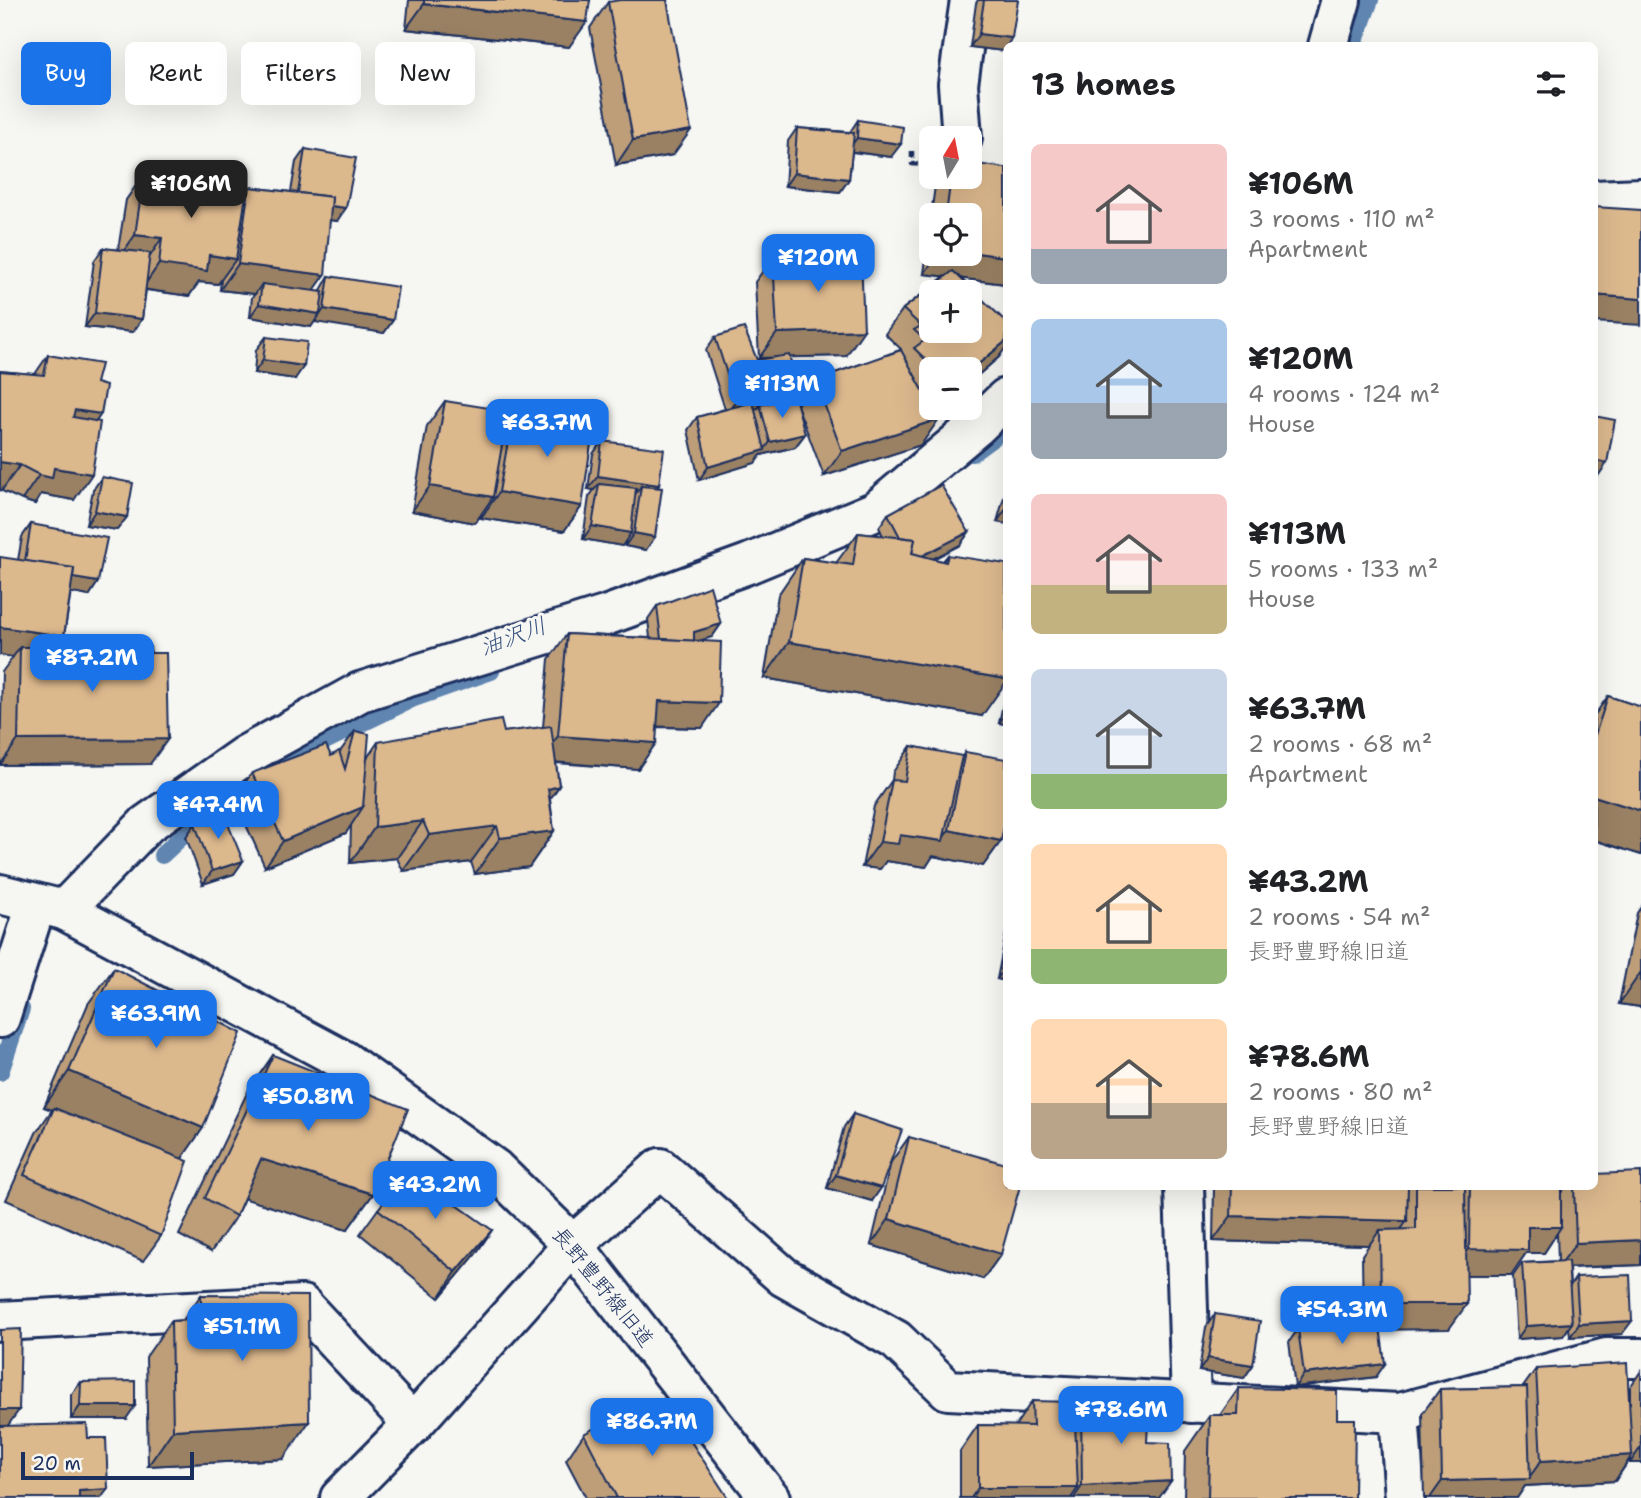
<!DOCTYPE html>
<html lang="en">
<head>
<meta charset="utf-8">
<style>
  :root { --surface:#fff; --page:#f2f2f2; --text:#202124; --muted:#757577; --accent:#1a73e8 }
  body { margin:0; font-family:"Shantell Sans","Klee One",sans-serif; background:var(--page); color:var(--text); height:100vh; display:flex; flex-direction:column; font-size:26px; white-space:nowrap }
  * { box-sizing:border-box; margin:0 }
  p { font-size:23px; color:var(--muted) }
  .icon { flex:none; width:38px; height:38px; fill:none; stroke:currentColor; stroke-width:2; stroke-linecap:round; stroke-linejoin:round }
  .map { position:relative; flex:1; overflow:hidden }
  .panel { position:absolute; left:1003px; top:42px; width:595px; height:1148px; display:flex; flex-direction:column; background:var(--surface); border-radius:10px; box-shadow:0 7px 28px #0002 }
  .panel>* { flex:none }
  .banner { position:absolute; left:21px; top:42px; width:665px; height:63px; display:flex; gap:14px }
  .needle { width:46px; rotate:10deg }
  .buttons { position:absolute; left:919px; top:126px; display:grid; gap:14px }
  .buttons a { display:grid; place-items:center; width:63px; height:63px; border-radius:10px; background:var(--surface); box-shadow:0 7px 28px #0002; font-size:35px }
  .scale { position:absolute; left:21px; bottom:18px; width:173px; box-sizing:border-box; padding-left:7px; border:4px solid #1b2f5e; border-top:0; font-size:19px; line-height:24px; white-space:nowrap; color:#1b2f5e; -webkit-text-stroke:5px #f6f6f2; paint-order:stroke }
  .price { position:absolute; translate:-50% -60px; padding:0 16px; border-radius:14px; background:var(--accent); color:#fff; font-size:23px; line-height:46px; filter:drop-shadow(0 2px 4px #0008) }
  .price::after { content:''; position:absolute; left:50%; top:42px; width:21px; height:16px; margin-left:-10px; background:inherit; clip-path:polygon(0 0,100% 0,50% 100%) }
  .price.active { background:#222; color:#fff }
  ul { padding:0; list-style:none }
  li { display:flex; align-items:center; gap:21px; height:175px; padding:0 28px }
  li span { display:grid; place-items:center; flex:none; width:196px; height:140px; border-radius:10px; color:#555 }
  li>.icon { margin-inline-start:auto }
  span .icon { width:84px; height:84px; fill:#fffc; stroke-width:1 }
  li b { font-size:30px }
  h2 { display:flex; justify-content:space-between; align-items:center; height:84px; padding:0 28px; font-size:30px }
  .chip { padding:0 24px; border-radius:10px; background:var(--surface); box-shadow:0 7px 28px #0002; font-size:24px; line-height:63px }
  .chip.active { background:var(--accent); color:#fff }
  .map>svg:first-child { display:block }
</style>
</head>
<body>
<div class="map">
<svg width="1641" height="1498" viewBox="0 0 1641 1498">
  <rect width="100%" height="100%" fill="#f6f6f2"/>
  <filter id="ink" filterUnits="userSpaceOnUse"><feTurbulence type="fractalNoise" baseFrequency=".0143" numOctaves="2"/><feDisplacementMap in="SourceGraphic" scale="14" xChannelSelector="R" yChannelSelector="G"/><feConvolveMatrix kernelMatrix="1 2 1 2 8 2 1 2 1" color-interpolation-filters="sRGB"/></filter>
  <g filter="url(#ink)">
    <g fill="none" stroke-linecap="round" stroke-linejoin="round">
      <g stroke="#5e85b0" stroke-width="18">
        <polyline points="1353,46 1370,0"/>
        <polyline points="972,453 1006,428"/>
        <polyline points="162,855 242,781 414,698 491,671"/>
        <polyline points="0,1072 21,1009"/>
      </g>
      <g stroke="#1b2f5e" stroke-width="44">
        <g id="minor">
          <polyline points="1328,46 1341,0"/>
          <polyline points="962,138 958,84 970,0"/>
          <polyline points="1594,200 1641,198"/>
          <polyline points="0,894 64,910 343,1060 495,1169 573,1245 770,1498"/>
          <polyline points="64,910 147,824 244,756 360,692 605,616 748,564 876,511 976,427 1006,398"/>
          <polyline points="0,1018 36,905"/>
          <polyline points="1184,1186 1191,1403"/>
          <polyline points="0,1321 302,1305 413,1424 573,1245 660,1168 784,1277 896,1340 948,1390 1399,1413 1606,1358 1641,1358"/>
          <polyline points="1399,1413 1405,1498"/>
          <polyline points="340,1498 413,1424"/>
        </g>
      </g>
      <polyline stroke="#1b2f5e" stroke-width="4.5" stroke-dasharray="7 5" stroke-linecap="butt" points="912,151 912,164 922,165"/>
      <use href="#minor" stroke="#f6f6f2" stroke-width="38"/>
    </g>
    <g fill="#bd9e79" stroke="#1b2f5e" stroke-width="2">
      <polygon points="409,0 590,0 569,47 406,29"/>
      <polygon points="978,0 1018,0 1007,46 1003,51 970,47 976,3"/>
      <polygon points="608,2 673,155 616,165 590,28"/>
      <polygon points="858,120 891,157 852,152 849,179 840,192 785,186 788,141 797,128 850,132"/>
      <polygon points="305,149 337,221 330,220 314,291 320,292 329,276 393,320 384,333 315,321 311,327 250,317 252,297 255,294 220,290 221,280 218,284 199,282 189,296 146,290 142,319 133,332 85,327 94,261 103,248 118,250 126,200 144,174 247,190 249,187 291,192 296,162"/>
      <polygon points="1006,168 1006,284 961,278 999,357 970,382 970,369 931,369 931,408 938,408 934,411 921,445 824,476 797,405 815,380 900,350 901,349 885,334 903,309 945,276 924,274 931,218 931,254 970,254 970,215 931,215 935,186 942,177 951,177"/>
      <polygon points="773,257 846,356 790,357 793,397 805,434 795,447 761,455 755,463 699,480 688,430 697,417 725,409 706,350 715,337 757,360 768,358 759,358 755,282"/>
      <polygon points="266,337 295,379 254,373 256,350"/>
      <polygon points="48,355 96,383 97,421 74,500 41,494 35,504 22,500 0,490 0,371 35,374"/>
      <polygon points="445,401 505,423 513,413 582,506 564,531 481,518 482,514 475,523 412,511 427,426"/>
      <polygon points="602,441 658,488 646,550 625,546 626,541 622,546 583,539 589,497 594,490 588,489 593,454"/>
      <polygon points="102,477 127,517 117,530 86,525 93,490"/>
      <polygon points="1006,490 1006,524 997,522"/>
      <polygon points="888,514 969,532 960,545 933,559 943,561 948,555 982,716 764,678 778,595 803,558 836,563 858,533 883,536 879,527"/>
      <polygon points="31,524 98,582 89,596 71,592 64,636 56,647 150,764 0,765 2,672 13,657 18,560 22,537"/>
      <polygon points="657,606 721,624 712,637 698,641 702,728 657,727 638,769 556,763 559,786 550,799 554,831 529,867 475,874 471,862 403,871 397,858 350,863 351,825 346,833 265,867 234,798 252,773 339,753 355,731 367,758 378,742 504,732 543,727 549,659 567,634 650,638 648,619"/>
      <polygon points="1006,690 1006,724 999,723"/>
      <polygon points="1608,696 1641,707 1641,855 1594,840 1594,716"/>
      <polygon points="911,746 961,758 965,752 1001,841 983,866 933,856 926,867 886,861 880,869 862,867 874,806 892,780 893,772"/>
      <polygon points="195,824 243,861 234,874 203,884 186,837"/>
      <polygon points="1641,907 1641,1007 1619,1004 1637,913"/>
      <polygon points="1006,933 1006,981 997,979"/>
      <polygon points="114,968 203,1128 182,1158 161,1236 143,1261 6,1200 36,1133 52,1110 44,1107 88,1004"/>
      <polygon points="273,1055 373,1194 347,1230 244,1198 236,1216 211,1252 179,1235 248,1091"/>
      <polygon points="853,1114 872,1201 827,1188 844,1127"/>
      <polygon points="909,1137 1001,1254 983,1279 871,1245 891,1162"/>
      <polygon points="1641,1172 1641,1265 1569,1268 1570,1286 1576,1277 1622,1334 1570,1337 1569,1327 1563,1336 1517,1339 1513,1276 1522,1263 1558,1261 1557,1233 1544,1253 1526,1253 1511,1275 1466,1275 1449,1329 1380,1329 1376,1377 1295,1387 1289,1342 1298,1329 1363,1321 1362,1255 1369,1245 1213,1241 1214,1186 1561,1186 1561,1193 1566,1186 1594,1186"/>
      <polygon points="378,1209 492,1230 475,1255 439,1298 360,1234"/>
      <polygon points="201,1295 283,1459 148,1466 146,1357 171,1321 183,1320"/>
      <polygon points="1215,1314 1253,1365 1244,1378 1199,1371 1206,1327"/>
      <polygon points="1536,1369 1630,1403 1630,1387 1641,1371 1641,1463 1630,1463 1630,1459 1615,1481 1525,1486 1517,1498 1424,1498 1422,1414 1440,1389 1523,1387"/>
      <polygon points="81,1382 126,1419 71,1419 71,1395"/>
      <polygon points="1239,1388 1337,1419 1354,1498 1184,1498 1185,1451 1210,1415 1220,1415"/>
      <polygon points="1032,1401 1075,1414 1081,1405 1147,1442 1159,1498 960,1498 960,1451 978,1425 1015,1426"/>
      <polygon points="622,1423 728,1498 586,1498 566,1460 584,1434"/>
    </g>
    <g fill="#9a8163" stroke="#1b2f5e" stroke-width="2">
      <polygon points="424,4 587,22 569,47 406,29"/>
      <polygon points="979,34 1012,38 1003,51 970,47"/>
      <polygon points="691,130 673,155 616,165 633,140"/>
      <polygon points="857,138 901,144 891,157 847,151"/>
      <polygon points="794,173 849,179 840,192 785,186"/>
      <polygon points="296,202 346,208 337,221 287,215"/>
      <polygon points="135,235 162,238 145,264 117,261"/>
      <polygon points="970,252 1006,257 1006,284 924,274 938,254 970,254"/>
      <polygon points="209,255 236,259 218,284 199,282 189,296 142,289 159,264"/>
      <polygon points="238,264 325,275 307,300 262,284 255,294 220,290"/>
      <polygon points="1594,295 1641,299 1641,325 1594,322"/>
      <polygon points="259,304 320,314 311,327 250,317"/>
      <polygon points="324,309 393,320 384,333 315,322"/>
      <polygon points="95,313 142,319 133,332 85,327"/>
      <polygon points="864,330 846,356 759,358 777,333"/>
      <polygon points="1006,341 1006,347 999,357 970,382 970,371"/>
      <polygon points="263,360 304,366 295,379 254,373"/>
      <polygon points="799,388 790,401 760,405 758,408 727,415 736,402"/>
      <polygon points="75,410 101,414 84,440 58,435"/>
      <polygon points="939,419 921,445 824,476 842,451"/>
      <polygon points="805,434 795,447 761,455 755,463 699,480 708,467 764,450 770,442"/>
      <polygon points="1594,460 1607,463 1598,476 1594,475"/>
      <polygon points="0,462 20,465 2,490 0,490"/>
      <polygon points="54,468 92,474 74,500 41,494 35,504 22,500 39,475"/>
      <polygon points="598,476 659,485 650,499 641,486 634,496 599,484 594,490 588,489"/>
      <polygon points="430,486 493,497 475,523 412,511"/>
      <polygon points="499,492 582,506 564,531 481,518"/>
      <polygon points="1006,509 1006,524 997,522"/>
      <polygon points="95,511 127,517 117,530 86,525"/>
      <polygon points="592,526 631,533 622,546 583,539"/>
      <polygon points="969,532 960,545 903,574 912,560"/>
      <polygon points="634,533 655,537 646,550 625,546"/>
      <polygon points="24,569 98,582 89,596 15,583"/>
      <polygon points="721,624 712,637 685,645 694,632"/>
      <polygon points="0,627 64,636 46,662 20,647 13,657 0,655"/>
      <polygon points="789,642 1006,679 1006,682 982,716 764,678"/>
      <polygon points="659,701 719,703 702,728 641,726"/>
      <polygon points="1006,713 1006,724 999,723"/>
      <polygon points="558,736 656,743 638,769 540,761"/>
      <polygon points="168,739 150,764 0,765 18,740"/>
      <polygon points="559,786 534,822 548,789"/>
      <polygon points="1594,796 1641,811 1641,855 1594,840"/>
      <polygon points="363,807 346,833 265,867 283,841"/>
      <polygon points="423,821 397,858 350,863 375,827"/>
      <polygon points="497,826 471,862 403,871 429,835"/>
      <polygon points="949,830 1001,841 983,866 933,856 926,867 886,861 880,869 862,867 880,842 900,835 941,841"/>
      <polygon points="554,831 529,867 475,874 500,838"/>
      <polygon points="243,861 234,874 203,884 212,871"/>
      <polygon points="1006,966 1006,981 997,979"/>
      <polygon points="1641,972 1641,1007 1619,1004"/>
      <polygon points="69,1071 203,1128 178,1164 54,1108 52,1110 44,1107"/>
      <polygon points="261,1159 373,1194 347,1230 236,1196"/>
      <polygon points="836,1175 881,1188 872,1201 827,1188"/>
      <polygon points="1231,1216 1407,1221 1389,1246 1380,1230 1369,1245 1213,1241"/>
      <polygon points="889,1219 1001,1254 983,1279 871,1245"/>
      <polygon points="1528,1227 1561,1227 1544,1253 1526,1253 1511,1275 1451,1275 1469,1249"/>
      <polygon points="492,1230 475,1255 439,1298 456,1272"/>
      <polygon points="1641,1240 1641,1265 1558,1268 1576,1243"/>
      <polygon points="1381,1304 1467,1304 1449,1329 1363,1330"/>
      <polygon points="1632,1321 1622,1334 1570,1337 1579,1324"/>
      <polygon points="1572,1323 1563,1336 1517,1339 1526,1326"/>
      <polygon points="1208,1358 1253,1365 1244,1378 1199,1371"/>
      <polygon points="1385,1364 1376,1377 1295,1387 1304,1374"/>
      <polygon points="80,1406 135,1406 126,1419 71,1419"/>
      <polygon points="0,1410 19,1410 1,1435 0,1435"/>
      <polygon points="309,1422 283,1459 148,1466 173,1430"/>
      <polygon points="1641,1447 1641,1463 1630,1463"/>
      <polygon points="1632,1455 1615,1481 1525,1486 1517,1498 1430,1498 1442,1481 1528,1479 1541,1461"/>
      <polygon points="1171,1481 1159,1498 1074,1498 1082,1486"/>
      <polygon points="978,1488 1078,1488 1071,1498 971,1498"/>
      <polygon points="108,1489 101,1498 74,1498 79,1491"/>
    </g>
    <g fill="#dcb88d" stroke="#1b2f5e" stroke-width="2" fill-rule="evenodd">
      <polygon points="424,0 590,0 587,22 424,4"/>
      <polygon points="620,0 667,0 691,130 633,140 608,2"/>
      <polygon points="984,0 1018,0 1012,38 979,34"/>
      <polygon points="858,120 903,127 901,144 857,138"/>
      <polygon points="797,128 854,133 849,179 794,173"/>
      <polygon points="305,149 356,158 346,208 331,206 332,197 298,193"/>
      <polygon points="970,163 1006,168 1006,257 970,252 970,215 946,215 951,177 970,177"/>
      <polygon points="144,174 247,189 236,259 209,255 207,271 159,264 162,238 135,235"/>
      <polygon points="249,187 332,197 325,275 238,264"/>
      <polygon points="1594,207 1641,210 1641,299 1594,295"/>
      <polygon points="103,248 150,253 142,319 95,313"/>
      <polygon points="773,257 861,257 864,330 777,333"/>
      <path d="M953,271L1006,322V341L970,371V369H935L914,348L925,340L914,330L921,326L903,309ZM931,292H970V331H931Z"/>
      <polygon points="329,276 398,287 393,320 324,309"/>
      <polygon points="262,284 323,292 320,314 259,304"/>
      <polygon points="744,328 757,360 789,355 799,388 736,402 715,337"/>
      <polygon points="266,337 307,342 304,366 263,360"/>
      <polygon points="901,350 931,405 931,408 933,408 939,419 842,451 815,380"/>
      <polygon points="48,355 101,364 96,383 106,386 101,414 75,410 73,417 100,422 92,474 54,468 52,478 39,475 20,465 0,462 0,371 44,375"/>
      <polygon points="795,397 805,434 770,442 760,405"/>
      <polygon points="445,401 508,411 493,497 430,486"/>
      <polygon points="753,402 765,450 708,467 697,417"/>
      <polygon points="513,413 594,423 582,506 499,492"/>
      <polygon points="1594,416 1615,420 1607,463 1594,460"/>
      <polygon points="602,441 664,449 659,485 598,476"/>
      <polygon points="102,477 133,483 127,517 95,511"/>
      <polygon points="599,484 636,488 631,533 592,526"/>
      <polygon points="941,485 969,532 922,556 912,553 915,539 900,537 888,514"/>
      <polygon points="641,486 662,488 655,537 634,533"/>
      <polygon points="31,524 107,538 98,582 73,578 74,568 25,561"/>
      <polygon points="858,533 915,539 912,553 946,562 948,555 1006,564 1006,679 789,642 803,558 853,565"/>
      <polygon points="0,557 74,568 64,636 0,627"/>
      <polygon points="710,586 721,624 694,632 694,641 661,639 657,606"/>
      <polygon points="567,634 721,642 719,703 659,701 656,743 558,736"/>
      <polygon points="20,647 150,647 151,653 166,653 168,739 18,740"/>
      <polygon points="1608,696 1641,707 1641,811 1594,796 1594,738"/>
      <polygon points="501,720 504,732 551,726 559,786 548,789 554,831 500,838 497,826 429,835 423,821 375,827 378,742"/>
      <polygon points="355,731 369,734 363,807 283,841 252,773 326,745 331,756 339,751 345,769"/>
      <polygon points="911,746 962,756 943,841 900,835 898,844 880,842 892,780 905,781"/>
      <polygon points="965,752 1006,759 1006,816 1001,841 949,830"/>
      <polygon points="222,809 243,861 212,871 195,824"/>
      <polygon points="114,968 241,1033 203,1128 69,1071"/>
      <polygon points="273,1055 408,1109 373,1194 261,1159 236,1216 205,1198"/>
      <polygon points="54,1108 188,1161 161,1236 24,1175"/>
      <polygon points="853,1114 902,1130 881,1188 836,1175"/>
      <polygon points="909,1137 1006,1164 1006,1186 1020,1186 1001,1254 889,1219"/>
      <polygon points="409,1171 492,1230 456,1272 378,1209"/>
      <polygon points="1641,1172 1641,1240 1576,1243 1574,1186 1594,1186 1594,1174"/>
      <polygon points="1232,1186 1408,1186 1407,1221 1231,1216"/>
      <polygon points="1416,1186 1465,1186 1467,1304 1381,1304 1380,1230 1416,1229"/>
      <polygon points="1470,1186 1561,1186 1561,1227 1528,1227 1528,1250 1469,1249"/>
      <polygon points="1568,1261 1572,1323 1526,1326 1522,1263"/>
      <polygon points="1630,1275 1632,1321 1579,1324 1576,1277"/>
      <polygon points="201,1295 308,1296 309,1422 173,1430 171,1321 201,1320"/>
      <polygon points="1215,1314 1260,1321 1253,1365 1208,1358"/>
      <polygon points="1379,1319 1385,1364 1304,1374 1298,1329"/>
      <polygon points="21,1329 19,1410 0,1410 0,1330"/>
      <polygon points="1627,1363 1632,1455 1541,1461 1536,1369"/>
      <polygon points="135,1381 135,1406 80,1406 81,1382"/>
      <polygon points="1527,1387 1530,1479 1442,1481 1440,1389"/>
      <polygon points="1239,1388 1337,1390 1337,1419 1355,1419 1354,1498 1208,1498 1210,1415 1238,1415"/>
      <polygon points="663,1399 728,1498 617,1498 584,1434 618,1415 622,1423"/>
      <polygon points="1032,1401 1074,1402 1078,1488 978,1488 978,1425 1033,1426"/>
      <polygon points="1149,1401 1147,1442 1170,1443 1171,1481 1082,1486 1081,1405"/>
      <polygon points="87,1424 88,1438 106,1438 108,1489 79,1491 79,1498 0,1498 0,1426"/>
    </g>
  </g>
  <g text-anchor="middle" stroke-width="6" stroke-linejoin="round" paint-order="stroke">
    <g font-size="21" fill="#1b2f5e" stroke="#f6f6f2">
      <text transform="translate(603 1287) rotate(51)" y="7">長野豊野線旧道</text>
    </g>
    <g font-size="23" font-style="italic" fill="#375380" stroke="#f6f6f2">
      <text transform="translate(513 636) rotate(-20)" y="8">油沢川</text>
    </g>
  </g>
</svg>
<div class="buttons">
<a><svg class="needle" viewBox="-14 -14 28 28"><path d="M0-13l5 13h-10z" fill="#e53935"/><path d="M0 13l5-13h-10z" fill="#757577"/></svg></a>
<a><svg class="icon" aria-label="locate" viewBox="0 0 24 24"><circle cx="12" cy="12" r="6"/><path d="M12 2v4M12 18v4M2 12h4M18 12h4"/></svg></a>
<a>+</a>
<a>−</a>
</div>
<div class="scale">20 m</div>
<b class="price active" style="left:191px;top:220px">¥106M</b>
<b class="price" style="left:818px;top:294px">¥120M</b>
<b class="price" style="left:782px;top:420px">¥113M</b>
<b class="price" style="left:547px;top:459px">¥63.7M</b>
<b class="price" style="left:92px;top:694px">¥87.2M</b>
<b class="price" style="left:218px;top:841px">¥47.4M</b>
<b class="price" style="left:156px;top:1050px">¥63.9M</b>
<b class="price" style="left:308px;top:1133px">¥50.8M</b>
<b class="price" style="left:435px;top:1221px">¥43.2M</b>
<b class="price" style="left:1342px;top:1346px">¥54.3M</b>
<b class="price" style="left:242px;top:1363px">¥51.1M</b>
<b class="price" style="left:1121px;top:1446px">¥78.6M</b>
<b class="price" style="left:652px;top:1458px">¥86.7M</b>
<div class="banner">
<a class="chip active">Buy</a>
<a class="chip">Rent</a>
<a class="chip">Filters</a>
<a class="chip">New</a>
</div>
<section class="panel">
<h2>13 homes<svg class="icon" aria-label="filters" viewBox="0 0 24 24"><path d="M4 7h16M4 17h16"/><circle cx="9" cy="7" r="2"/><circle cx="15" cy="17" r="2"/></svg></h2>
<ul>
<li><span style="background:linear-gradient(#f6c9c9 75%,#9aa5b1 0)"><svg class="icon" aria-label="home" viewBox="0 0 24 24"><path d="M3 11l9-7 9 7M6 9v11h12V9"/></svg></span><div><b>¥106M</b><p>3 rooms · 110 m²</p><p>Apartment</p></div></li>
<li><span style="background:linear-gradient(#a9c7e8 60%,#9aa5b1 0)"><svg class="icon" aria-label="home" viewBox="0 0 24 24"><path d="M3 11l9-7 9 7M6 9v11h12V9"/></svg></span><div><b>¥120M</b><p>4 rooms · 124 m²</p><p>House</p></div></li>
<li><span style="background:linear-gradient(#f6c9c9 65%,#c2b280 0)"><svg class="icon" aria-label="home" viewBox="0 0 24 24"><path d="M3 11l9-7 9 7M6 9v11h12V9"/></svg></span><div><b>¥113M</b><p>5 rooms · 133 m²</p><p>House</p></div></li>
<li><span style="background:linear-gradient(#c9d6e8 75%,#8fb573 0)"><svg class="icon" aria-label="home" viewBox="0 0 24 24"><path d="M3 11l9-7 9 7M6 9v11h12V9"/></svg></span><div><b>¥63.7M</b><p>2 rooms · 68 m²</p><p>Apartment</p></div></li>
<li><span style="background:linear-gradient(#ffd9b3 75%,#8fb573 0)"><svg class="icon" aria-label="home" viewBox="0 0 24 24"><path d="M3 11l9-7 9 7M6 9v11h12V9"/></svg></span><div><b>¥43.2M</b><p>2 rooms · 54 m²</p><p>長野豊野線旧道</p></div></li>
<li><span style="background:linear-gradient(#ffd9b3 60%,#b9a48a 0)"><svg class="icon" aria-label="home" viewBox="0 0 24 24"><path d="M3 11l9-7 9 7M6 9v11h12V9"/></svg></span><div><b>¥78.6M</b><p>2 rooms · 80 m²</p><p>長野豊野線旧道</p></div></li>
</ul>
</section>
</div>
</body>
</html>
